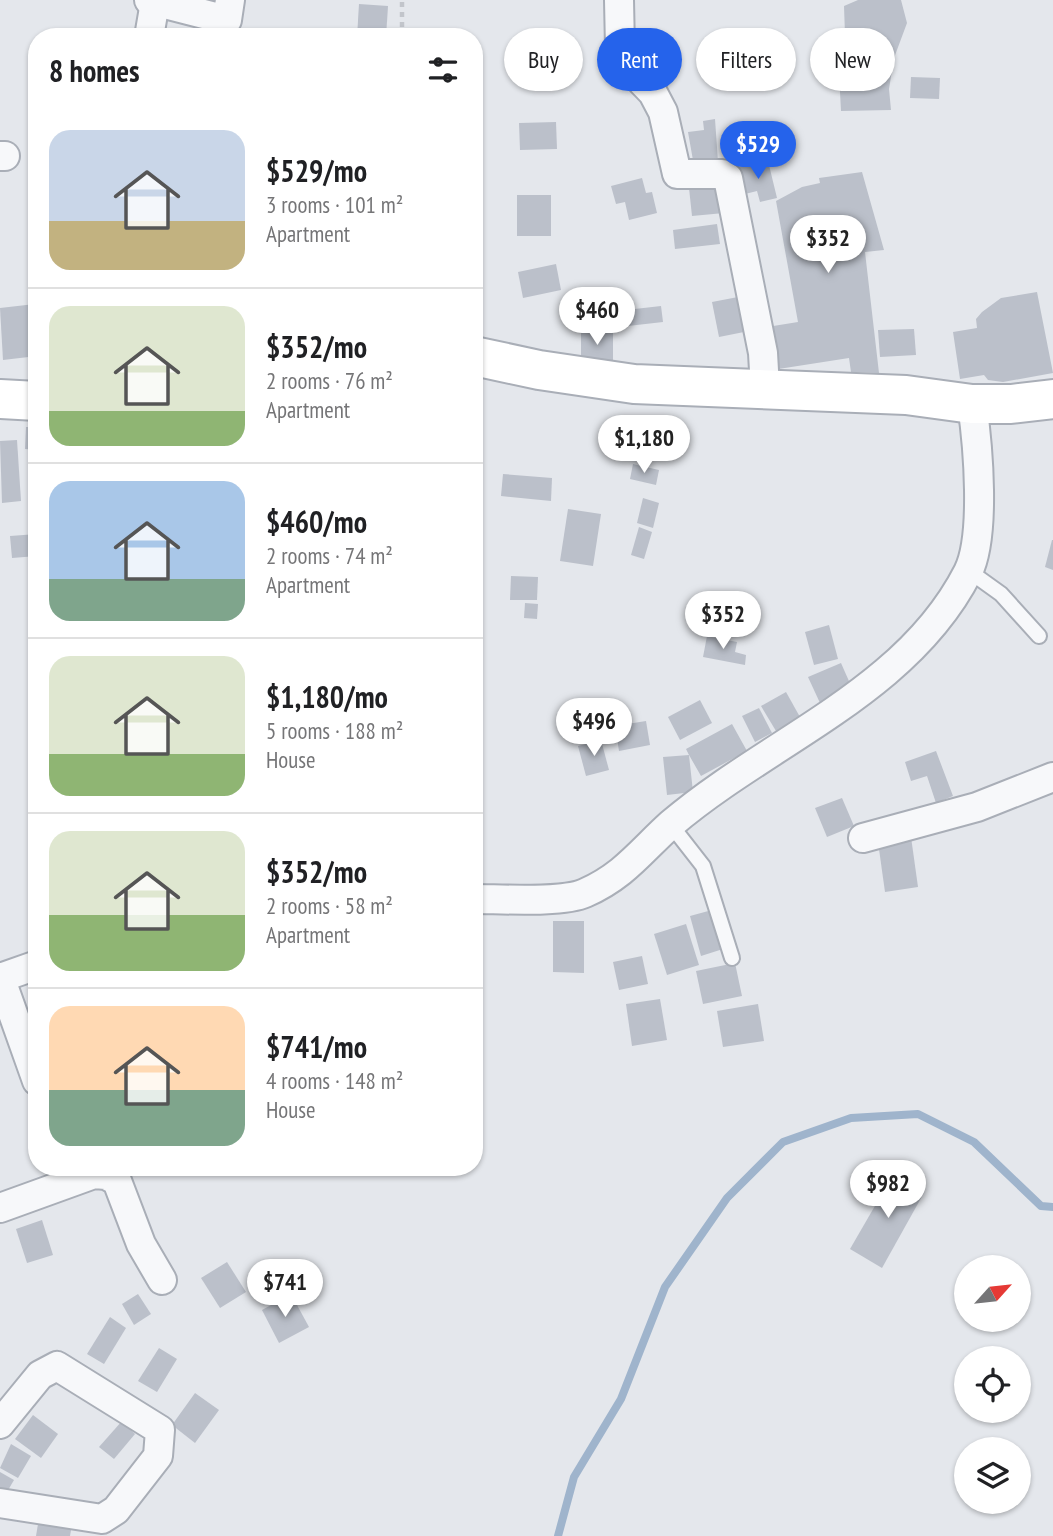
<!DOCTYPE html>
<html lang="en">
<head>
<meta charset="utf-8">
<style>
  :root { --surface:#fff; --page:#f6f6f6; --text:#202124; --muted:#757577; --line:#e0e0e0; --accent:#2563eb }
  body { margin:0; font-family:"PT Sans Narrow",sans-serif; background:var(--page); color:var(--text); height:100vh; display:flex; flex-direction:column; font-size:26px; white-space:nowrap }
  * { box-sizing:border-box; margin:0 }
  p { font-size:23px; color:var(--muted) }
  .icon { flex:none; width:38px; height:38px; fill:none; stroke:currentColor; stroke-width:2; stroke-linecap:round; stroke-linejoin:round }
  .map { position:relative; flex:1; overflow:hidden }
  .drawer { position:absolute; left:28px; top:28px; width:455px; height:1148px; display:flex; flex-direction:column; background:var(--surface); border-radius:28px; box-shadow:0 2px 5px #0004 }
  .drawer>* { flex:none }
  .guide { position:absolute; left:504px; top:28px; width:443px; height:63px; display:flex; gap:14px }
  .needle { width:46px; rotate:63deg }
  .tools { position:absolute; left:954px; top:1255px; display:grid; gap:14px }
  .tools a { display:grid; place-items:center; width:77px; height:77px; border-radius:50%; background:var(--surface); box-shadow:0 2px 5px #0004; font-size:35px }
  .price { position:absolute; translate:-50% -60px; padding:0 16px; border-radius:24px; background:#fff; color:#222; font-size:23px; line-height:46px; filter:drop-shadow(0 2px 4px #0008) }
  .price::after { content:''; position:absolute; left:50%; top:42px; width:21px; height:16px; margin-left:-10px; background:inherit; clip-path:polygon(0 0,100% 0,50% 100%) }
  .price.current { background:var(--accent); color:#fff }
  ul { padding:0; list-style:none }
  li { display:flex; align-items:center; gap:21px; height:175px; padding:0 21px }
  li+li { border-top:2px solid var(--line) }
  li span { display:grid; place-items:center; flex:none; width:196px; height:140px; border-radius:21px; color:#555 }
  li>.icon { margin-inline-start:auto }
  span .icon { width:84px; height:84px; fill:#fffc; stroke-width:1 }
  li b { font-size:30px }
  h2 { display:flex; justify-content:space-between; align-items:center; height:84px; padding:0 21px; font-size:30px }
  .tag { padding:0 24px; border-radius:32px; background:var(--surface); box-shadow:0 2px 5px #0004; font-size:24px; line-height:63px }
  .tag.current { background:var(--accent); color:#fff }
  .map>svg:first-child { display:block }
</style>
</head>
<body>
<div class="map">
<svg width="1053" height="1536" viewBox="0 0 1053 1536">
  <rect width="100%" height="100%" fill="#e4e7ec"/>
  <g fill="none" stroke-linecap="round" stroke-linejoin="round">
    <polyline stroke="#9fb4cc" stroke-width="8" points="558,1536 574,1477 621,1399 665,1287 727,1198 783,1142 851,1118 918,1114 974,1142 1041,1206 1053,1207"/>
  </g>
  <g fill="#bbc0ca">
    <polygon points="858,0 901,0 907,23 894,58 889,89 891,110 841,111 837,36 845,35 844,6"/>
    <polygon points="359,4 388,6 386,37 357,37"/>
    <polygon points="522,61 556,61 557,89 523,89"/>
    <polygon points="911,77 940,78 939,99 910,98"/>
    <polygon points="715,119 718,162 694,166 688,132 704,130 703,121"/>
    <polygon points="556,122 557,149 520,150 519,123"/>
    <polygon points="755,163 756,168 769,165 777,198 760,202 757,191 745,194 738,167"/>
    <polygon points="862,172 884,250 865,252 879,373 851,372 849,358 772,370 767,327 798,322 776,201 802,187 820,183 819,178"/>
    <polygon points="642,178 646,193 652,192 657,213 629,220 625,202 616,204 611,186"/>
    <polygon points="722,185 724,213 692,216 689,188"/>
    <rect x="517" y="195" width="34" height="41"/>
    <polygon points="717,224 720,244 675,249 673,230"/>
    <polygon points="556,264 561,290 523,298 518,272"/>
    <polygon points="1037,292 1053,373 1003,382 988,380 984,375 960,379 953,332 977,328 976,319 982,312 1001,298"/>
    <polygon points="738,297 744,332 719,337 712,302"/>
    <polygon points="590,298 625,300 624,322 588,320"/>
    <polygon points="35,304 37,356 3,360 0,308"/>
    <polygon points="661,306 663,322 628,326 626,310"/>
    <polygon points="914,329 916,355 880,357 878,330"/>
    <polygon points="613,330 613,363 581,363 581,331"/>
    <polygon points="26,427 37,427 37,450 25,449"/>
    <polygon points="17,440 21,501 2,503 0,441"/>
    <polygon points="633,464 659,470 656,485 630,479"/>
    <polygon points="503,474 552,478 551,501 501,496"/>
    <polygon points="643,498 659,503 653,528 637,523"/>
    <polygon points="568,509 601,514 593,566 560,561"/>
    <polygon points="639,527 652,532 644,559 631,555"/>
    <polygon points="37,534 37,556 12,558 10,536"/>
    <polygon points="1052,540 1053,540 1053,570 1045,567"/>
    <polygon points="511,576 538,577 537,600 510,600"/>
    <polygon points="525,603 538,604 537,619 524,618"/>
    <polygon points="829,625 838,659 814,665 805,632"/>
    <polygon points="707,636 737,642 735,652 746,655 745,665 703,657"/>
    <polygon points="841,663 852,688 820,703 808,677"/>
    <polygon points="786,692 800,717 776,731 761,706"/>
    <polygon points="700,700 712,723 680,740 668,717"/>
    <polygon points="759,708 772,733 755,742 742,716"/>
    <polygon points="646,721 650,745 619,751 615,726"/>
    <polygon points="732,724 747,751 701,776 689,755 693,792 667,795 663,757 689,755 686,749"/>
    <polygon points="601,740 609,770 586,776 578,746"/>
    <polygon points="936,751 953,796 936,803 927,776 911,781 905,762"/>
    <polygon points="842,798 854,826 827,837 815,808"/>
    <polygon points="911,837 918,887 885,892 878,842"/>
    <polygon points="712,910 723,949 701,956 690,916"/>
    <polygon points="553,921 584,921 584,973 553,972"/>
    <polygon points="686,924 699,965 667,975 654,934"/>
    <polygon points="642,956 648,984 619,990 613,962"/>
    <polygon points="735,963 742,996 703,1004 696,971"/>
    <polygon points="660,999 667,1040 632,1046 626,1004"/>
    <polygon points="758,1004 764,1041 723,1047 717,1011"/>
    <polygon points="894,1173 925,1191 882,1268 850,1249"/>
    <polygon points="42,1220 53,1255 27,1263 16,1229"/>
    <polygon points="227,1262 246,1292 220,1308 201,1278"/>
    <polygon points="138,1294 151,1314 134,1325 122,1304"/>
    <polygon points="291,1294 309,1327 279,1343 262,1310"/>
    <polygon points="110,1317 126,1328 104,1364 87,1354"/>
    <polygon points="159,1348 177,1359 157,1392 138,1381"/>
    <polygon points="195,1393 219,1410 195,1443 172,1425"/>
    <polygon points="33,1415 58,1434 41,1458 15,1439"/>
    <polygon points="122,1421 135,1434 114,1459 99,1447"/>
    <polygon points="11,1444 31,1456 18,1478 0,1468"/>
    <polygon points="0,1472 14,1480 4,1497 0,1495"/>
    <polygon points="39,1518 72,1524 70,1536 36,1536"/>
  </g>
  <g fill="none" stroke-linecap="round" stroke-linejoin="round">
    <g stroke="#a9aeb7" stroke-width="18">
      <g id="lane">
        <polyline points="969,571 1001,594 1039,636"/>
        <polyline points="671,825 703,866 732,958"/>
      </g>
    </g>
    <g stroke="#a9aeb7" stroke-width="32">
      <g id="street">
        <polyline points="149,0 227,20 230,0"/>
        <polyline points="619,0 620,48 627,66 653,93 663,112 677,174 722,174 728,178 763,353 765,388"/>
        <polyline points="149,37 155,2"/>
        <polyline points="0,156 5,156"/>
        <polyline points="863,838 977,807 1053,777"/>
        <path d="M474,899C501,899 563,903 585,893C624,876 641,851 671,824C768,741 907,692 968,572C986,536 978,445 972,404"/>
        <polyline points="0,977 37,1081"/>
        <polyline points="0,978 37,965"/>
        <polyline points="0,1208 94,1174 106,1175 117,1181 141,1244 162,1280"/>
        <polyline points="0,1424 40,1375 57,1366 160,1430 158,1456 116,1510 102,1519 0,1503"/>
      </g>
    </g>
    <g stroke="#a9aeb7" stroke-width="42">
      <g id="secondary">
        <polyline points="474,356 539,370 634,384 906,395 972,404 1011,404 1053,399"/>
        <polyline points="0,399 37,401"/>
      </g>
    </g>
    <polyline stroke="#c2c5cb" stroke-width="4.5" stroke-dasharray="5 5" stroke-linecap="butt" points="402,37 402,0"/>
    <use href="#lane" stroke="#f7f8fa" stroke-width="14"/>
    <use href="#street" stroke="#f7f8fa" stroke-width="28"/>
    <use href="#secondary" stroke="#fff" stroke-width="38"/>
  </g>
</svg>
<div class="tools">
<a><svg class="needle" viewBox="-14 -14 28 28"><path d="M0-13l5 13h-10z" fill="#e53935"/><path d="M0 13l5-13h-10z" fill="#757577"/></svg></a>
<a><svg class="icon" aria-label="locate" viewBox="0 0 24 24"><circle cx="12" cy="12" r="6"/><path d="M12 2v4M12 18v4M2 12h4M18 12h4"/></svg></a>
<a><svg class="icon" aria-label="layers" viewBox="0 0 24 24"><path d="M12 4l9 5-9 5-9-5zM3 14l9 5 9-5"/></svg></a>
</div>
<b class="price current" style="left:758px;top:181px">$529</b>
<b class="price" style="left:828px;top:275px">$352</b>
<b class="price" style="left:597px;top:347px">$460</b>
<b class="price" style="left:644px;top:475px">$1,180</b>
<b class="price" style="left:723px;top:651px">$352</b>
<b class="price" style="left:594px;top:758px">$496</b>
<b class="price" style="left:888px;top:1220px">$982</b>
<b class="price" style="left:285px;top:1319px">$741</b>
<div class="guide">
<a class="tag">Buy</a>
<a class="tag current">Rent</a>
<a class="tag">Filters</a>
<a class="tag">New</a>
</div>
<section class="drawer">
<h2>8 homes<svg class="icon" aria-label="filters" viewBox="0 0 24 24"><path d="M4 7h16M4 17h16"/><circle cx="9" cy="7" r="2"/><circle cx="15" cy="17" r="2"/></svg></h2>
<ul>
<li><span style="background:linear-gradient(#c9d6e8 65%,#c2b280 0)"><svg class="icon" aria-label="home" viewBox="0 0 24 24"><path d="M3 11l9-7 9 7M6 9v11h12V9"/></svg></span><div><b>$529/mo</b><p>3 rooms · 101 m²</p><p>Apartment</p></div></li>
<li><span style="background:linear-gradient(#dfe7d0 75%,#8fb573 0)"><svg class="icon" aria-label="home" viewBox="0 0 24 24"><path d="M3 11l9-7 9 7M6 9v11h12V9"/></svg></span><div><b>$352/mo</b><p>2 rooms · 76 m²</p><p>Apartment</p></div></li>
<li><span style="background:linear-gradient(#a9c7e8 70%,#7fa58c 0)"><svg class="icon" aria-label="home" viewBox="0 0 24 24"><path d="M3 11l9-7 9 7M6 9v11h12V9"/></svg></span><div><b>$460/mo</b><p>2 rooms · 74 m²</p><p>Apartment</p></div></li>
<li><span style="background:linear-gradient(#dfe7d0 70%,#8fb573 0)"><svg class="icon" aria-label="home" viewBox="0 0 24 24"><path d="M3 11l9-7 9 7M6 9v11h12V9"/></svg></span><div><b>$1,180/mo</b><p>5 rooms · 188 m²</p><p>House</p></div></li>
<li><span style="background:linear-gradient(#dfe7d0 60%,#8fb573 0)"><svg class="icon" aria-label="home" viewBox="0 0 24 24"><path d="M3 11l9-7 9 7M6 9v11h12V9"/></svg></span><div><b>$352/mo</b><p>2 rooms · 58 m²</p><p>Apartment</p></div></li>
<li><span style="background:linear-gradient(#ffd9b3 60%,#7fa58c 0)"><svg class="icon" aria-label="home" viewBox="0 0 24 24"><path d="M3 11l9-7 9 7M6 9v11h12V9"/></svg></span><div><b>$741/mo</b><p>4 rooms · 148 m²</p><p>House</p></div></li>
</ul>
</section>
</div>
</body>
</html>
